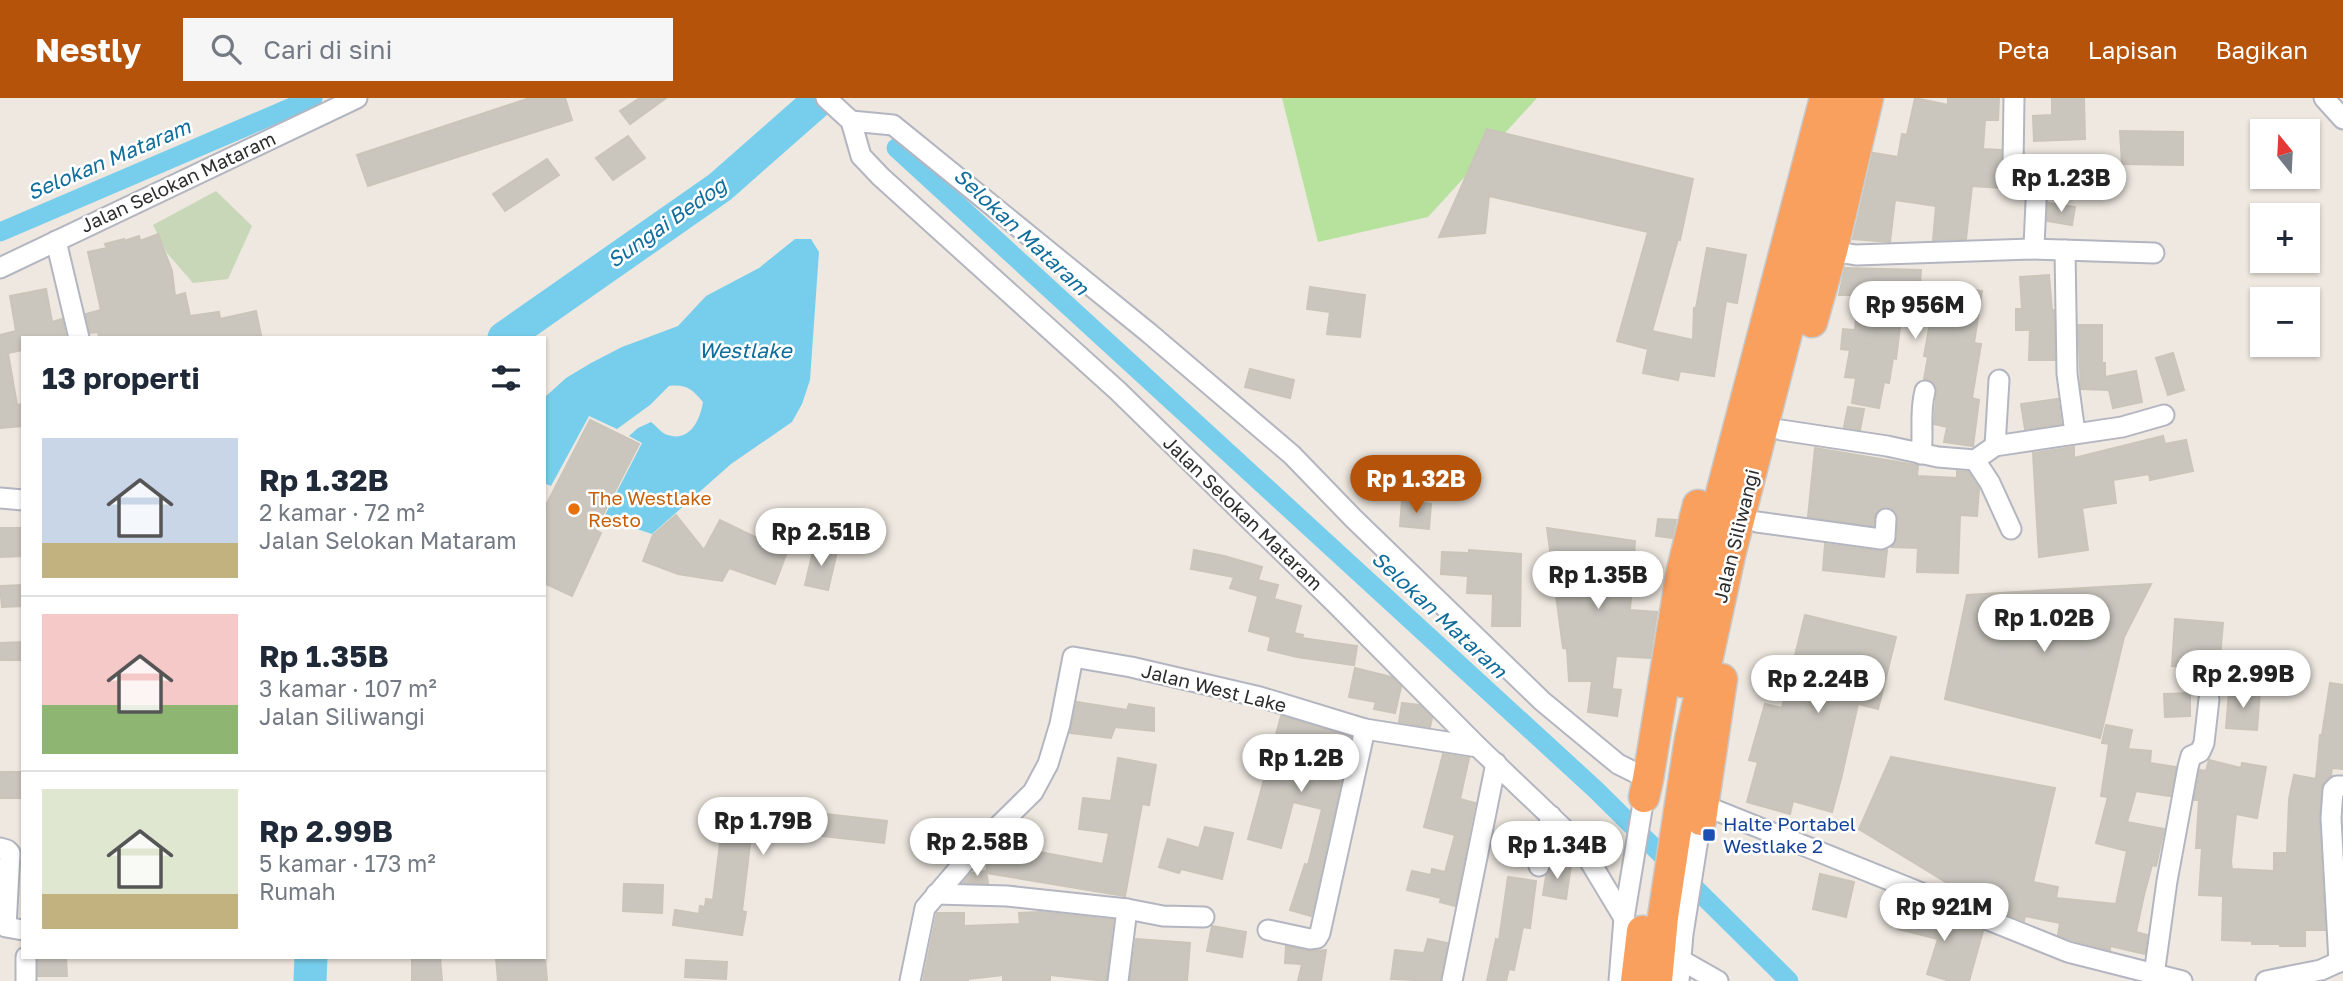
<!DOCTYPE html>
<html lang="id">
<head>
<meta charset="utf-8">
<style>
  :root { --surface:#fff; --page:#f6f6f7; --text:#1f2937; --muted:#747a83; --line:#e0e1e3; --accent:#b45309 }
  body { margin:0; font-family:"Golos Text",sans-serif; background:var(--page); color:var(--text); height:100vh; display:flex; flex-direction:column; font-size:26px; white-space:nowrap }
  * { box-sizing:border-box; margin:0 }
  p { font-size:23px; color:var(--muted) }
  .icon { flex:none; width:38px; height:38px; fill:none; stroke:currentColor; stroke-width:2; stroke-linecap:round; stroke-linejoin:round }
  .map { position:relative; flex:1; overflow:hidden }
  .drawer { position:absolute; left:21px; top:238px; width:525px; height:623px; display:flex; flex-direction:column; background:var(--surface); border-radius:0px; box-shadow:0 2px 5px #0004 }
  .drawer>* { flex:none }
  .needle { width:46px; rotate:342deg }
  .buttons { position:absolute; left:2250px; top:21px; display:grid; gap:14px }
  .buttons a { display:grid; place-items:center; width:70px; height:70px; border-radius:0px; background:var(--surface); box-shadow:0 2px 5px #0004; font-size:35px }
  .price { position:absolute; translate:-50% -60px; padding:0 16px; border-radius:24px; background:#fff; color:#222; font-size:23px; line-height:46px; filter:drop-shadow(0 2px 4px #0008) }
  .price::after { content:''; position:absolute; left:50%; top:42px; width:21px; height:16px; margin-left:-10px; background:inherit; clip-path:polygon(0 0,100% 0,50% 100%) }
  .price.selected { background:var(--accent); color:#fff }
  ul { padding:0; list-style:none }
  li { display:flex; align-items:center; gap:21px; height:175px; padding:0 21px }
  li+li { border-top:2px solid var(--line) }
  li span { display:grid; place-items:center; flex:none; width:196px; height:140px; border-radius:0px; color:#555 }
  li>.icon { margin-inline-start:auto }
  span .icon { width:84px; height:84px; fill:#fffc; stroke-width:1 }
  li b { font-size:30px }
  h2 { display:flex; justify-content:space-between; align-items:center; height:84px; padding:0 21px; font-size:30px }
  header { display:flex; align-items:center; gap:42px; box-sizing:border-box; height:98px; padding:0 35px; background:var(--accent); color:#fff }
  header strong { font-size:33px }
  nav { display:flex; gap:38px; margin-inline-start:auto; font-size:24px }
  .search { width:490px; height:63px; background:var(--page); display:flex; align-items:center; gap:18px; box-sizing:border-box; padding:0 24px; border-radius:0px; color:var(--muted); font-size:26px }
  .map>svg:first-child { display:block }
</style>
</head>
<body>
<header>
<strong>Nestly</strong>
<div class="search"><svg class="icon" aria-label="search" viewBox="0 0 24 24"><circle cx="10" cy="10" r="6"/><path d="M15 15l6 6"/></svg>Cari di sini</div>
<nav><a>Peta</a><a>Lapisan</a><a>Bagikan</a></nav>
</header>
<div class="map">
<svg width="2343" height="883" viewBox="0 0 2343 883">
  <rect width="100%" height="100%" fill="#eee8e0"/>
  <polygon fill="#b6e29e" points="1282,0 1537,0 1428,119 1318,144"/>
  <polygon fill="#c7d7b8" points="216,93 252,128 228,181 193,185 167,155 153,127"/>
  <path fill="#77ceec" d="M795,141H811L819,154L810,282L802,306L792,324L731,366L652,436L631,429L605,417L642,345L629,338L638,330L651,324C655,327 661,334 665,336C689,346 700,323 703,304C692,291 686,286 669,288L650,307L617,331L589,318L551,388L544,385V300L566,280L591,265L622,249L678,228L706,198L759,170Z"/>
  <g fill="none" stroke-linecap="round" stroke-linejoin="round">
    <g stroke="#77ceec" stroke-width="19">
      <polyline points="896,50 1596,692 1789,883"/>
      <polyline points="0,134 313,0"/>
    </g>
    <g stroke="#77ceec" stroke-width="33">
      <polyline points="504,240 720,89 821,0"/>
      <polyline points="310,883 311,859"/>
    </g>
  </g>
  <g fill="#cac6be" stroke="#cac4b9" stroke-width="2">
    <polygon points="530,0 565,0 572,22 368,88 357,57"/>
    <polygon points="640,0 666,0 630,26 620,13"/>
    <polygon points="1915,0 1948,7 1948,0 1999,0 1998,22 1985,22 1983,51 2001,52 2001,90 1972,88 1966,141 1933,142 1936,108 1895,102 1890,144 1853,141 1873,55 1898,59 1902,36 1907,37"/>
    <polygon points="2052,0 2084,0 2085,41 2034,43 2033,18 2052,17"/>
    <polygon points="1487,31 1693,81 1680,142 1678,141 1652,233 1693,242 1694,210 1696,210 1707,150 1746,157 1737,205 1726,203 1714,278 1680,273 1678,282 1643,275 1648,251 1617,243 1648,134 1489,98 1485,135 1439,139"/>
    <polygon points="2120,33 2183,34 2183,67 2122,66"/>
    <polygon points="628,38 645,60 613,82 596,60"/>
    <polygon points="547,61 559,77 505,113 493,96"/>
    <polygon points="2048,105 2075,109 2072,127 2047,123"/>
    <polygon points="158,136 172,173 175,198 185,195 190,218 219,214 220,221 256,213 261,237 250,240 99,240 98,234 90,235 86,216 101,212 88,154 107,150 105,146 124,141 124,143 139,138 140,143"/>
    <polygon points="1845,170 1921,172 1920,185 1982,193 1974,245 1981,246 1972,300 1979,302 1973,348 1944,344 1947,329 1934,326 1937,290 1933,284 1924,281 1928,259 1924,258 1930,225 1901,221 1896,261 1893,260 1889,285 1884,284 1879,310 1852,305 1856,280 1845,279 1850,252 1841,251 1843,231 1855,232 1858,197 1839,197"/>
    <polygon points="2049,177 2052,212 2054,212 2055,262 2029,262 2030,232 2016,232 2016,211 2022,211 2020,179"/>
    <polygon points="1310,189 1365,197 1360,239 1327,236 1330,214 1307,211"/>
    <polygon points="46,191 52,224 62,221 66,240 23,240 23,252 8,255 17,307 23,306 23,328 0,330 0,237 16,233 10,198"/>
    <polygon points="2078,227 2102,227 2102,265 2105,265 2105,279 2136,273 2142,304 2113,310 2109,292 2081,291"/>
    <polygon points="2173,255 2184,292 2168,297 2156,260"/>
    <polygon points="1250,271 1294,282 1290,300 1245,289"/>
    <polygon points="2058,301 2061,326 2025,331 2021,306"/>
    <polygon points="1848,309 1864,311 1860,332 1844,329"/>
    <polygon points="590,322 639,346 595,432 601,435 572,498 544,485 544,411"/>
    <polygon points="2163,338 2165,346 2186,342 2193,373 2150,382 2149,376 2113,382 2116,405 2082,410 2088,452 2039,459 2033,355 2074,349 2074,360"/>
    <polygon points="1815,350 1916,367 1918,368 1917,378 1957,380 1957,373 1968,374 1979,391 1977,418 1960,417 1958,475 1917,474 1918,450 1892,449 1897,440 1898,422 1897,415 1892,410 1881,410 1876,414 1873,428 1808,419"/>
    <polygon points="1402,403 1431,406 1429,431 1400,428"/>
    <polygon points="676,417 704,452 720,422 759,441 763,429 792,440 775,486 729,470 722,483 678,476 643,463 653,437"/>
    <polygon points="1658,421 1676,422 1672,440 1656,438"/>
    <polygon points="0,430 23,430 23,458 0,459"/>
    <polygon points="1547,430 1635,443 1630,512 1657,514 1656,521 1650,560 1616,558 1612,591 1621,592 1617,618 1588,614 1592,583 1569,583 1567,551 1563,550"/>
    <polygon points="1825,446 1879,453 1887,452 1884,479 1823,472"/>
    <polygon points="814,449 837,454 828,492 805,487"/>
    <polygon points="1194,452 1224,458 1262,469 1258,482 1278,487 1274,501 1301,508 1294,535 1303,537 1302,540 1357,548 1354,567 1297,559 1268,552 1271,539 1249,533 1258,498 1230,490 1234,479 1191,471"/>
    <polygon points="1469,452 1521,456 1520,528 1492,528 1493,496 1467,495 1468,478 1441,476 1442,454 1469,455"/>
    <polygon points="2151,486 2124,539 2100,640 1945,601 1967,497"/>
    <polygon points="23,487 23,508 2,509 0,488"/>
    <polygon points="1805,517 1896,539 1878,611 1858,606 1841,681 1832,714 1793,703 1790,716 1747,704 1758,664 1749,662 1765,606 1782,610"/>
    <polygon points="2175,521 2223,525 2219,571 2172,568"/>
    <polygon points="23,544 23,562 0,562 0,545"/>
    <polygon points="1355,570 1391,579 1401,589 1395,615 1374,611 1376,604 1349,599"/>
    <polygon points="2330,585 2343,587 2343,671 2332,670 2331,678 2324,683 2321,691 2319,721 2325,832 2305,832 2305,848 2280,848 2280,846 2252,846 2252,843 2222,842 2223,798 2199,797 2202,750 2196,750 2199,702 2194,702 2200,672 2206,673 2209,662 2241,670 2242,665 2266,669 2257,720 2236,716 2231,764 2232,771 2274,773 2274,755 2287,755 2289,701 2294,677 2316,681 2320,637 2322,637"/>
    <polygon points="2260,593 2257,632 2226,630 2229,594"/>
    <polygon points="2190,595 2190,618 2165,619 2164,596"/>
    <polygon points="1077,604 1127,612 1129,606 1154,610 1154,633 1115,629 1111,640 1070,635"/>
    <polygon points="1402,605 1419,607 1432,620 1430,629 1399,624"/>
    <polygon points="1281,618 1351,639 1311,818 1290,812 1305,766 1308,767 1322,711 1293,704 1281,750 1248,741"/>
    <polygon points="2106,627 2132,632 2128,651 2151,653 2150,665 2176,669 2170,698 2136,693 2127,724 2164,731 2156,768 2152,767 2144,797 2136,834 2147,837 2145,856 2110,848 2110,852 2072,842 2058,837 2060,825 2025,818 2024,823 1982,806 1859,731 1891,659 2055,690 2033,784 2058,789 2056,800 2116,806 2127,753 2096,745 2108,699 2101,698 2109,646 2102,645"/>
    <polygon points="1443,656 1469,660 1460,701 1475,705 1455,808 1440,804 1441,800 1407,792 1412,773 1431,777 1432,771 1445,774 1455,737 1424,729"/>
    <polygon points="1118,660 1156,667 1149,707 1142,706 1125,798 986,775 990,753 1000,744 1013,746 1013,749 1103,766 1109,735 1079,731 1083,700 1111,703"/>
    <rect x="0" y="674" width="23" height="26"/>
    <polygon points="725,705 887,723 884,745 752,730 742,813 746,814 742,837 673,827 675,812 699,816 700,808 705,809 706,801 713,802"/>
    <polygon points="1205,729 1233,735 1222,781 1181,771 1179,775 1159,769 1168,741 1199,750"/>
    <polygon points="1553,764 1571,767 1566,801 1543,797 1546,778"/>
    <polygon points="986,773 988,785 963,785 971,775"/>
    <polygon points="1820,776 1854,784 1846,819 1813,811"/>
    <polygon points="1508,779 1536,783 1530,830 1523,829 1514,872 1509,871 1506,883 1487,883 1496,841 1499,842"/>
    <polygon points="624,786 663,787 662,815 623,813"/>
    <polygon points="1905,805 1938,815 1936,822 1983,833 1969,883 1950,883 1927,876 1938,841 1898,831"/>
    <polygon points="1040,814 1113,822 1106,883 1050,877 1050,883 1003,883 1003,877 968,881 968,883 923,883 937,815 964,815 964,828 1020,826 1019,815"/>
    <polygon points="1212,828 1246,834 1242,859 1207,853"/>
    <polygon points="1136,841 1190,845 1187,883 1130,883"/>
    <polygon points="1428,841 1447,845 1440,883 1391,881 1395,852 1424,855"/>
    <polygon points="1286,848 1308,853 1326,852 1321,883 1298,883 1302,866 1285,865"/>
    <polygon points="38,859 66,859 67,878 38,878"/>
    <polygon points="412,859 440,859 442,883 412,883"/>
    <polygon points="496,859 545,859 547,883 498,883"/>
    <polygon points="686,862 727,864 726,881 685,879"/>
  </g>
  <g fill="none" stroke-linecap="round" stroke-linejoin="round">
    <g stroke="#b3b6c0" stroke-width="23">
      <g id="minor">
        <polyline points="826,0 851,23 861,58 881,79 1118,293 1337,507 1478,649 1564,731 1583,752 1624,820"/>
        <polyline points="2014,0 2013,68 2019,79 2037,82 2083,82"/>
        <polyline points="2324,0 2343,21"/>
        <polyline points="851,23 893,27 1149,235 1292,357 1353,420 1542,603 1618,666 1648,681"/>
        <polyline points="56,143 79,240"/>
        <polyline points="2031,151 2034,148 2037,82"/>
        <polyline points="2065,152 2067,276 2075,335"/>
        <polyline points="1832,153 1856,157 2031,151 2154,155"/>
        <polyline points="0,170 357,0"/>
        <polyline points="1781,332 1887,348 1938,359 1975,362 1995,348 2122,329 2164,317"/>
        <polyline points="1995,348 1999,282"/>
        <path d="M1921,356C1924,334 1919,316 1925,293"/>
        <polyline points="1975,362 1990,385 2011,431"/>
        <polyline points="0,400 23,402"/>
        <polyline points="1757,424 1881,441 1885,439 1886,421"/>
        <polyline points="1703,707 2068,854 2182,883"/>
        <polyline points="0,750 7,752 10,755 6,829 23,832"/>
        <polyline points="1539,768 1551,718"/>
        <polyline points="936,796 1007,798 1127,811 1163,818 1204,819"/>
        <polyline points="1268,832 1310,841 1317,840 1320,835 1365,631"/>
        <polyline points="1681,862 1718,883"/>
        <polyline points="2339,864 2331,720 2333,692 2337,688 2343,688"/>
        <polyline points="2154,877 2167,783 2188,669 2191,658 2200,654 2204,645 2209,601"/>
        <polyline points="26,883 26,859"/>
        <polyline points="910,883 925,810 979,747 1033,694 1048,666 1060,626 1073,559 1131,569 1260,599 1365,631 1478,649"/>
        <polyline points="1118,883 1127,811"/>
        <polyline points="1452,883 1496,665"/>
        <polyline points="1619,883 1624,820 1644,699"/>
        <polyline points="1679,883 1683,836 1701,722"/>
        <polyline points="2266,883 2321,872 2343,862"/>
      </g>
    </g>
    <g stroke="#c8c8c8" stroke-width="33">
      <g id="highway">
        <polyline points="1812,224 1832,153 1868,0"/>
        <polyline points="1682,584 1711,434 1825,0"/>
        <polyline points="1644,699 1648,681 1682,472 1698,407"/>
        <polyline points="1701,722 1722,581"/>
        <polyline points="1636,883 1642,833"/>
        <polyline points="1657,883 1663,819 1690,641 1730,457 1847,0"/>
      </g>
    </g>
    <use href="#minor" stroke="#fff" stroke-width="19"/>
    <use href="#highway" stroke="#faa05f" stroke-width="30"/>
  </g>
  <circle fill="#e8710a" stroke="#fff" stroke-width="2.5" cx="574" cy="411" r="7"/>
  <rect fill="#1a4fb4" stroke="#fff" stroke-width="2.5" x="1702" y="730" width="14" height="14" rx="3.5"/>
  <g text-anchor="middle" stroke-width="5" stroke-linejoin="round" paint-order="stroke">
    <g font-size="19" fill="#2d2d2d" stroke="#fff">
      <text transform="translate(178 84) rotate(-25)" y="7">Jalan Selokan Mataram</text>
      <text transform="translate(1243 415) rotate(44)" y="7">Jalan Selokan Mataram</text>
      <text transform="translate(1736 438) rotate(-76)" y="7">Jalan Siliwangi</text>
      <text transform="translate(1214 590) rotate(14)" y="7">Jalan West Lake</text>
    </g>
    <g font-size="19" fill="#c56008" stroke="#fff" text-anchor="start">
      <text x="588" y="407">The Westlake<tspan x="588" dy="22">Resto</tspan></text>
    </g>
    <g font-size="19" fill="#164399" stroke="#fff" text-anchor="start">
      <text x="1723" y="733">Halte Portabel<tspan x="1723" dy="22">Westlake 2</tspan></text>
    </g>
    <g font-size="21" font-style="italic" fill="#116e9c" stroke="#fff">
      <text transform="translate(109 62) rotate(-23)" y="7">Selokan Mataram</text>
      <text transform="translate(667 125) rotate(-35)" y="7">Sungai Bedog</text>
      <text transform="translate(1021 134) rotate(43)" y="7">Selokan Mataram</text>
      <text x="745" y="260">Westlake</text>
      <text transform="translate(1439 517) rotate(43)" y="7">Selokan Mataram</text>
    </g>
  </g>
</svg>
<div class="buttons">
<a><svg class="needle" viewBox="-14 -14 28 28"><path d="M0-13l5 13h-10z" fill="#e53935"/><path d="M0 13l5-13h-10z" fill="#747a83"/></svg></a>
<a>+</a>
<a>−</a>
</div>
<b class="price" style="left:2061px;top:116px">Rp 1.23B</b>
<b class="price" style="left:1915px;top:243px">Rp 956M</b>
<b class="price selected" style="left:1416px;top:417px">Rp 1.32B</b>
<b class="price" style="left:821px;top:470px">Rp 2.51B</b>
<b class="price" style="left:1598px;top:513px">Rp 1.35B</b>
<b class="price" style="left:2044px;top:556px">Rp 1.02B</b>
<b class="price" style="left:2243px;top:612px">Rp 2.99B</b>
<b class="price" style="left:1818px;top:617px">Rp 2.24B</b>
<b class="price" style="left:1301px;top:696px">Rp 1.2B</b>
<b class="price" style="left:763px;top:759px">Rp 1.79B</b>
<b class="price" style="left:977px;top:780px">Rp 2.58B</b>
<b class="price" style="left:1557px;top:783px">Rp 1.34B</b>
<b class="price" style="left:1944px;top:845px">Rp 921M</b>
<section class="drawer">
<h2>13 properti<svg class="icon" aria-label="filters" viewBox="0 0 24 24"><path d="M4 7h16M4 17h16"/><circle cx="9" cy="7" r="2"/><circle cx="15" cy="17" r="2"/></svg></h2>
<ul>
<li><span style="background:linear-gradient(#c9d6e8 75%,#c2b280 0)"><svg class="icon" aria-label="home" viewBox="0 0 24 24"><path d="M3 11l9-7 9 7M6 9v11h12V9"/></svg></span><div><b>Rp 1.32B</b><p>2 kamar · 72 m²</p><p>Jalan Selokan Mataram</p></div></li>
<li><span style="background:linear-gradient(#f6c9c9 65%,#8fb573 0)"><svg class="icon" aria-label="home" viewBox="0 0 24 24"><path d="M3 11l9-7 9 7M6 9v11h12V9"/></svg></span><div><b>Rp 1.35B</b><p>3 kamar · 107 m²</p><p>Jalan Siliwangi</p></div></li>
<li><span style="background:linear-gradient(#dfe7d0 75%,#c2b280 0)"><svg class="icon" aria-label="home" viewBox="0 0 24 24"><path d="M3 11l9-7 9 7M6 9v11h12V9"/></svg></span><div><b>Rp 2.99B</b><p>5 kamar · 173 m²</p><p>Rumah</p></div></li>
</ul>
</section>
</div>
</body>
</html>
